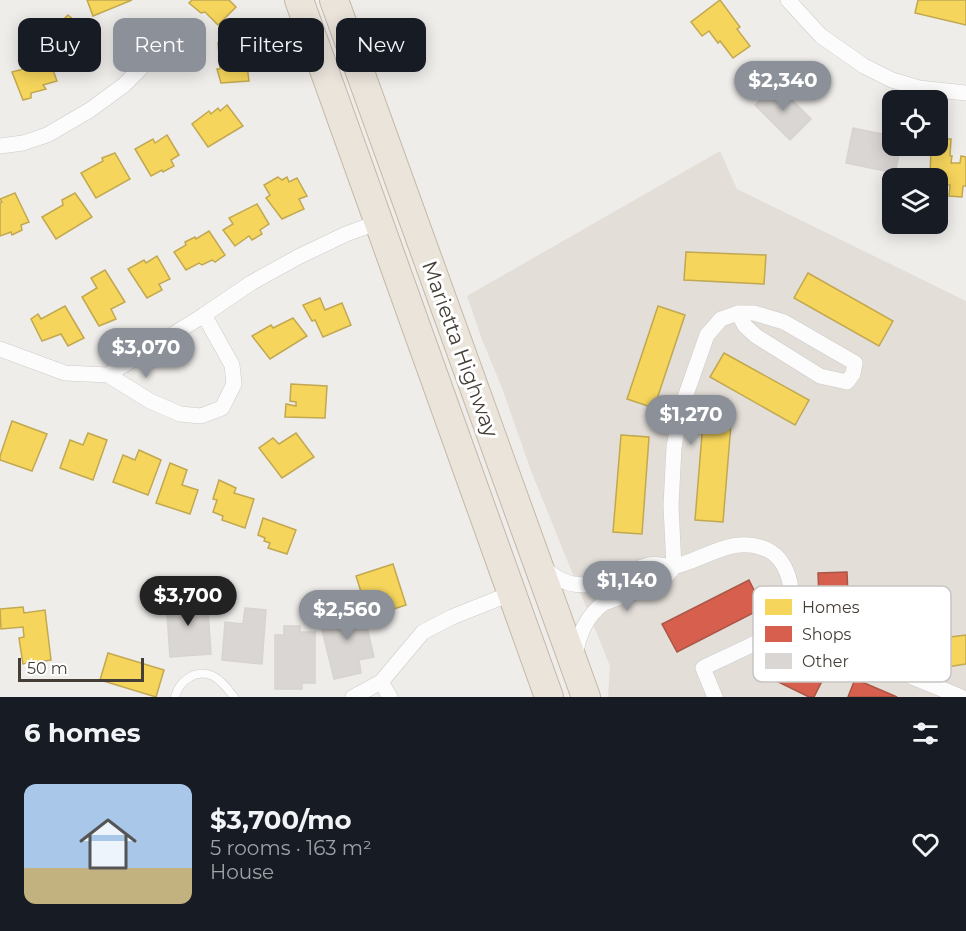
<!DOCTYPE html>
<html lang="en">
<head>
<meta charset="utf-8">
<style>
  :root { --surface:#171b24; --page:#20242c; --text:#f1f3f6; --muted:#9ea1a6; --accent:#8c9099 }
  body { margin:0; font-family:Montserrat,sans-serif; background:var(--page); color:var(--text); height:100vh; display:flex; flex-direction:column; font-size:22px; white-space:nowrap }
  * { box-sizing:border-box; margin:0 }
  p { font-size:20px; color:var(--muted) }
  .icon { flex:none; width:33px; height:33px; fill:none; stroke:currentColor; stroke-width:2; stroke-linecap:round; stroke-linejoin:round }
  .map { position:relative; height:697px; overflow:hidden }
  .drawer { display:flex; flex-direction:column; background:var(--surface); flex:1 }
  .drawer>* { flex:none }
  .hud { position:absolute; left:18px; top:18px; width:600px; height:54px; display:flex; gap:12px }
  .fabs { position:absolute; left:882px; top:90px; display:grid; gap:12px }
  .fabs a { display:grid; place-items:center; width:66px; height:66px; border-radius:12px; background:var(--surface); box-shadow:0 3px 15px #0003; font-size:30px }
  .scale { position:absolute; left:18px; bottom:15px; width:126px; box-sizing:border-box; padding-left:6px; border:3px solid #453e37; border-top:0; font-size:16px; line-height:21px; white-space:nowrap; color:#453e37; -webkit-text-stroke:4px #fff; paint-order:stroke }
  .price { position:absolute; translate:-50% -51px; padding:0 14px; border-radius:21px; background:var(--accent); color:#fff; font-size:20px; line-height:39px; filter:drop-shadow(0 2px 3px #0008) }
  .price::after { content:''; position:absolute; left:50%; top:36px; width:18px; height:14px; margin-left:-9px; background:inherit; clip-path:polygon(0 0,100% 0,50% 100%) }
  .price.selected { background:#222; color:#fff }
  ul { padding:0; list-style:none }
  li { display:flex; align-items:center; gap:18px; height:150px; padding:0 24px }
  li span { display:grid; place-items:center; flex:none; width:168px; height:120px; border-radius:12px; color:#555 }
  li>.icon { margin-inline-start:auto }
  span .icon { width:72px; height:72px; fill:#fffc; stroke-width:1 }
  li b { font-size:26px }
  h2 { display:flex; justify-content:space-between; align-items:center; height:72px; padding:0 24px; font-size:26px }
  .pill { padding:0 21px; border-radius:12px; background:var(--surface); box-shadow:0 3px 15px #0003; font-size:21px; line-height:54px }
  .pill.selected { background:var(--accent); color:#fff }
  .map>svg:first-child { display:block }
</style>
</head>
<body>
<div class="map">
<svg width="966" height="697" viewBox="0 0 966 697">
  <rect width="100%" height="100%" fill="#efedea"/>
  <polygon fill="#e3ded8" points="720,151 737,189 966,301 966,697 608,697 610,666 531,471 502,388 481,337 467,296"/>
  <g fill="#f6d55c" stroke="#c1a851" stroke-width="1.5">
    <polygon points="87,0 132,0 93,16"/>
    <polygon points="192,0 229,0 236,7 218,25 205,12 201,13 189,3"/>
    <polygon points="720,0 740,27 737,29 750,46 733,58 720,41 718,43 709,31 702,36 691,22"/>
    <polygon points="918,0 966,0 966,25 915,13"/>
    <polygon points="68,15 90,33 76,49 75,48 66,58 44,39"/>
    <polygon points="218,43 244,43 249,81 221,83 217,69 220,69"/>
    <polygon points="50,62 57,81 43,85 46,89 31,93 31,98 23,100 12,72"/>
    <polygon points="227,105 243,126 208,147 192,124 209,111 211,114 218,108 220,111"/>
    <polygon points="167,135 179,155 171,160 174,166 163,172 162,170 151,176 135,149 153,139 155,143"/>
    <polygon points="938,139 951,139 950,156 952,156 951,163 960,163 961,156 966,157 966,186 963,186 962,197 949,196 950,185 938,185 938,178 930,178 931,146 938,146"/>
    <polygon points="115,153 130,179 96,198 81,173 103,161 102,158"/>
    <polygon points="278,177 282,180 287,177 289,182 297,178 307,196 299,199 304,209 282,219 266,198 270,195 264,185"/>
    <polygon points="15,193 29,222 21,225 22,230 12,235 11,232 0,236 0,203 2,202 0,199"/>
    <polygon points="75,193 92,217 56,239 42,217 63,205 62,200"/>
    <polygon points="257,204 269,224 260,230 262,234 252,240 249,236 235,246 223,230 233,224 229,218"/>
    <polygon points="209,231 225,255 215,262 212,260 202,265 199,263 186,270 174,252 186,245 185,242 195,237 196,239"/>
    <polygon points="686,252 766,255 764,284 684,280"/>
    <polygon points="157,256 170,279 159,284 162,290 147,298 128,269 144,260 146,263"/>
    <polygon points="105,270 125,302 111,309 116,319 99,326 82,297 97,288 91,278"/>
    <polygon points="808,273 893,321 879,346 794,298"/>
    <polygon points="320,298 325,310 342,303 351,325 323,337 315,320 312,321 303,305"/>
    <polygon points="65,306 84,338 68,346 61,334 42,341 31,319 38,314 41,319"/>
    <polygon points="658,306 685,315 654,408 627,399"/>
    <polygon points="293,318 307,336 270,359 252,336 271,325 273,328"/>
    <polygon points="724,353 809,400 795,425 710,377"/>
    <polygon points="291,384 327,386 325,418 285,417 286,404 296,406 296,402 290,401"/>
    <polygon points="12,421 47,434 32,471 0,460 0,456"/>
    <polygon points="703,422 731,424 723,522 695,520"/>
    <polygon points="88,433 107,440 93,480 60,468 70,440 83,445"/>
    <polygon points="296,433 314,457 282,478 259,448 273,438 279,444"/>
    <polygon points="621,435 649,437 642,534 613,532"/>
    <polygon points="139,450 161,460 148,495 113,482 123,455 135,460"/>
    <polygon points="170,463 187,470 182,485 198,490 190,514 156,503"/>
    <polygon points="219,480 236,488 234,493 254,499 245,528 222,520 223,516 213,512 217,500 213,499"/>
    <polygon points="263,518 296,530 287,554 268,548 270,543 264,541 265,538 258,535"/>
    <polygon points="393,564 406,605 369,617 356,576"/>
    <polygon points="23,607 24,613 45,610 51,660 23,664 19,638 24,637 23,627 1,629 0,609"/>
    <polygon points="966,635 966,664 947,667 943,638"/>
    <polygon points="108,653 164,670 156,697 100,680"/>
  </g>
  <g fill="#d6604d" stroke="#aa5646" stroke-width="1.5">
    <polygon points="847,572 849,621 820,622 818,573"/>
    <polygon points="749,580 763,608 677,652 662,624"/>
    <polygon points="780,653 825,675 814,697 809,697 768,677"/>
    <polygon points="855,679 897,697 848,697"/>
  </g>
  <g fill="#d9d6d3" stroke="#d7d4d0" stroke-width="1.5">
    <polygon points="776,84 811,119 790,140 755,105"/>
    <polygon points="853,128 892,136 892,146 901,146 895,173 846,163"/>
    <polygon points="207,597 211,654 170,657 166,600"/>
    <polygon points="362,606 374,657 359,660 361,673 334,679 319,617"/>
    <polygon points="245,608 266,610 262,664 222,660 225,622 243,624"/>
    <polygon points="284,626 300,626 300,632 315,632 315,683 302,683 302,689 275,689 275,635 284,635"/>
  </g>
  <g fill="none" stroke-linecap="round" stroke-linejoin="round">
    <g stroke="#cdcbc8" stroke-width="9">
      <path id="lane" d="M175,697C179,681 196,668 213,676C222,681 228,689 234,697"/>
    </g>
    <g stroke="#cdcbc8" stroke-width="16">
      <g id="street">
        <polyline points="788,0 821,36 864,66 892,80 919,88 966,93"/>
        <polyline points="0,146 23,143 47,135 90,110 124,85 147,62"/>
        <polyline points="0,349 65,373 108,375 150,401 180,414 201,416 222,408 234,384 232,365 204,315"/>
        <polyline points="108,375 204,315 251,283 298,257 346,234 379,222"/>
        <path d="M543,567C581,603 608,575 649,565C658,563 667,568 676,566C708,558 734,534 768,550C781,557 787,569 790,583C792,596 795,611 787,623C780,634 718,660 703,668L715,697"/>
        <polyline points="674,567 671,506 674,447 682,406 707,335 721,319 738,313 754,313 784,322 855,363 853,374 847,382 820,376 756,336 745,326 738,313"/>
        <polyline points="786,625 961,697"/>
        <path d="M575,657C578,636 586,616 604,603L660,583L674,567"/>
        <polyline points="381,682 390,697"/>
        <polyline points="353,697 381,682 423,632 452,617 512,593"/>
      </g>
    </g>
    <g stroke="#c5b8a7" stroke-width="30">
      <g id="highway">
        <polyline points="299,0 549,697"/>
        <polyline points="334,0 586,697"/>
      </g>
    </g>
    <use href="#lane" stroke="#fdfcfc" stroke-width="8"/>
    <use href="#street" stroke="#fdfcfc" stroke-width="15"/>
    <use href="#highway" stroke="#eae4db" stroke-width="28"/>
  </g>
  <g text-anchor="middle" stroke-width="6" stroke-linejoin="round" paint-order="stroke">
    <g font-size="21" fill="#453e37" stroke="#fff">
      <text transform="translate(460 349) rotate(70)" y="7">Marietta Highway</text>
    </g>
  </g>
  <rect x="753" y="586" width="198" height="96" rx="9" fill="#fff" stroke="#c7c5c3" stroke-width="1.5"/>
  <rect x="765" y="599" width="27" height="16" fill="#f6d55c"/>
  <rect x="765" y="626" width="27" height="16" fill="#d6604d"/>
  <rect x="765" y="653" width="27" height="16" fill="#d9d6d3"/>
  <g font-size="16" fill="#453e37">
    <text x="802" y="613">Homes</text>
    <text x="802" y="640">Shops</text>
    <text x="802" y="667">Other</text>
  </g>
</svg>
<div class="fabs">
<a><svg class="icon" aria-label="locate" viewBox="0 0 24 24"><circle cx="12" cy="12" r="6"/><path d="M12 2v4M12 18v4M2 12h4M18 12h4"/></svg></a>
<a><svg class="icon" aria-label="layers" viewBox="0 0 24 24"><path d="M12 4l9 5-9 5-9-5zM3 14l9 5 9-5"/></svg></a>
</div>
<div class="scale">50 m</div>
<b class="price" style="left:783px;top:112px">$2,340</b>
<b class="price" style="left:146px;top:379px">$3,070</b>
<b class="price" style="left:691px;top:446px">$1,270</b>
<b class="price" style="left:627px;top:612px">$1,140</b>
<b class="price selected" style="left:188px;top:627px">$3,700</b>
<b class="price" style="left:347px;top:641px">$2,560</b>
<div class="hud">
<a class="pill">Buy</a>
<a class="pill selected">Rent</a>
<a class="pill">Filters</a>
<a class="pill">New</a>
</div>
</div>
<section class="drawer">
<h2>6 homes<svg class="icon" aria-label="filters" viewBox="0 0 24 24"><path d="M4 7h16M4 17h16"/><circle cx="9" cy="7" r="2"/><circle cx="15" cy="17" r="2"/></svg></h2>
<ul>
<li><span style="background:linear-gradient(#a9c7e8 70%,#c2b280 0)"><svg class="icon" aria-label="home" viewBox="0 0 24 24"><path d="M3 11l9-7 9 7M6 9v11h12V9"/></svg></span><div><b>$3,700/mo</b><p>5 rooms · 163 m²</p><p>House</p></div><svg class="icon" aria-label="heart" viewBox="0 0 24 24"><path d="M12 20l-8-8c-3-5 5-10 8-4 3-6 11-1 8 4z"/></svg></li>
</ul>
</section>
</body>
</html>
